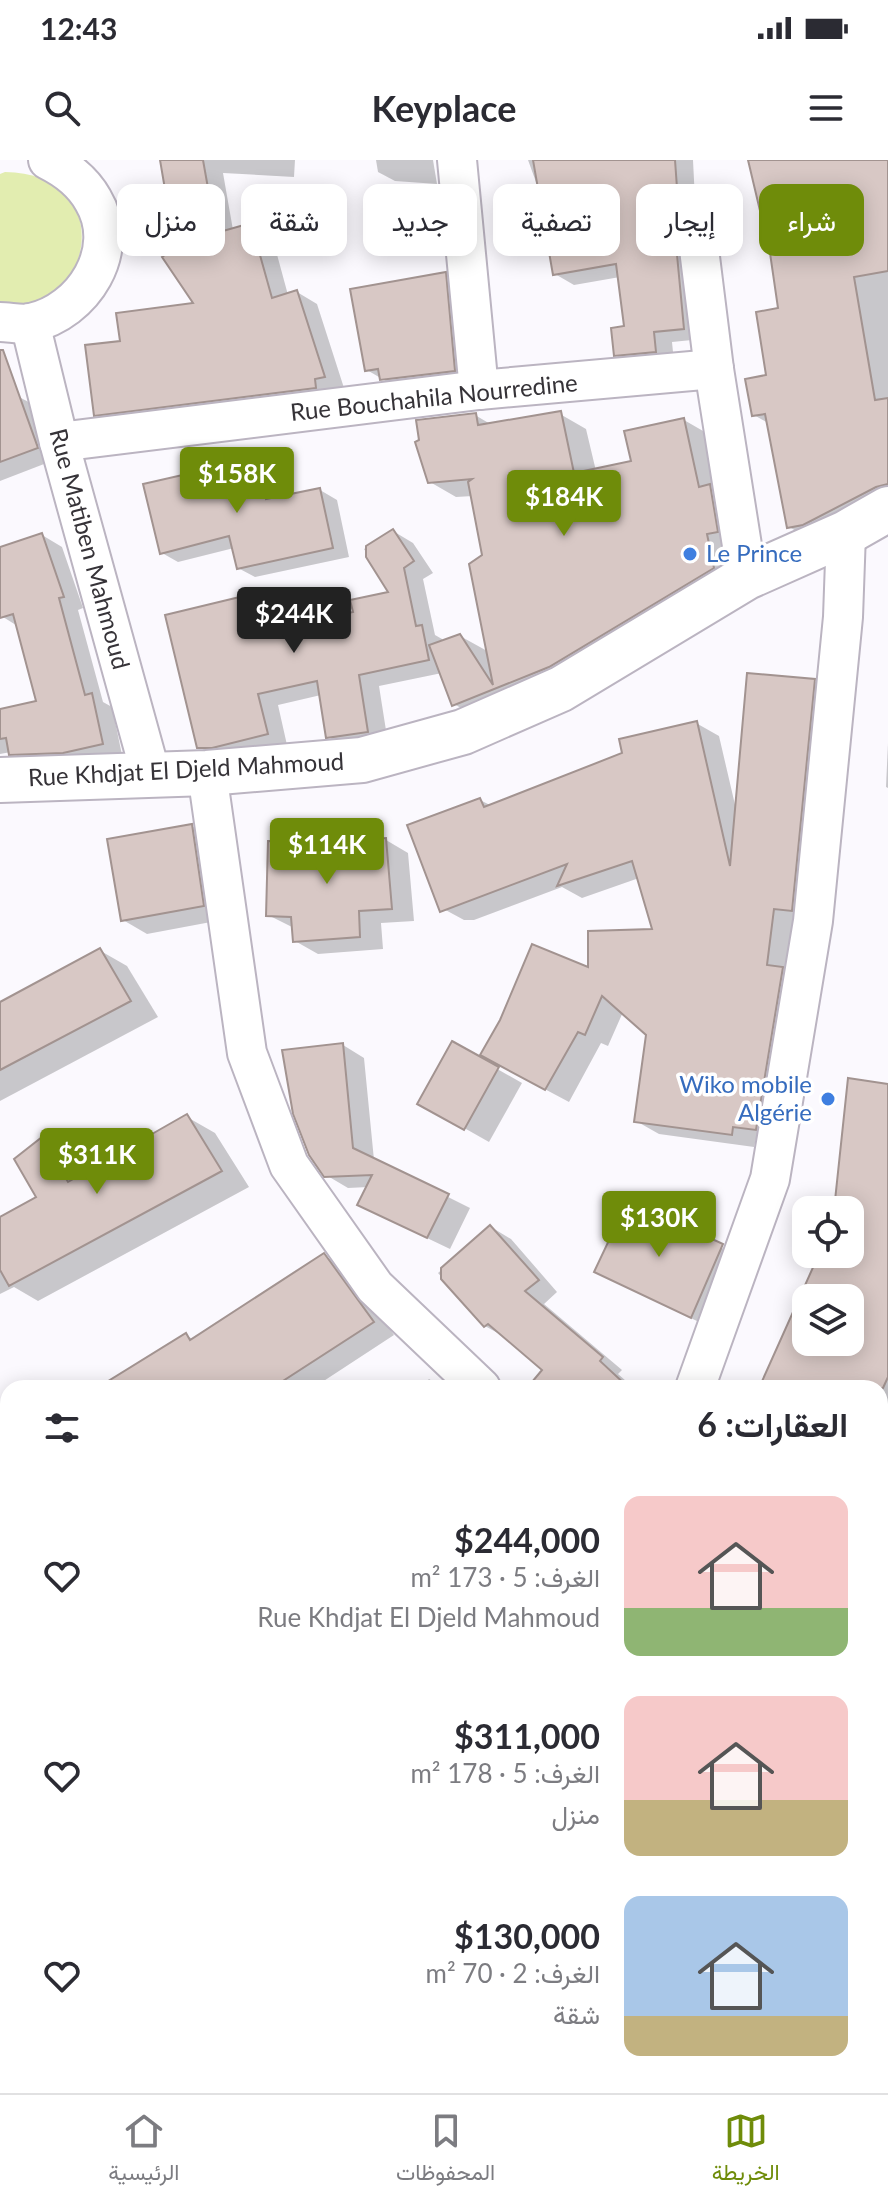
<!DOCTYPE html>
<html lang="ar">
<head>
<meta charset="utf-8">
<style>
  :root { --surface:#fff; --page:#f2f2f3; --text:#2b2b33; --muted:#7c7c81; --line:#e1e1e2; --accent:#6f8c0a }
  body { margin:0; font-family:Lato,Vazirmatn,sans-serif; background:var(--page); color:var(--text); direction:rtl; height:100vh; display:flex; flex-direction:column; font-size:30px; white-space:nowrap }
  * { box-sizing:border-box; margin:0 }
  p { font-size:26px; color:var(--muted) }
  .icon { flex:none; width:44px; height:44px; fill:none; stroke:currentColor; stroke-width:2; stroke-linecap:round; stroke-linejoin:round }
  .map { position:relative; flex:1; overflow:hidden; direction:ltr }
  .drawer { position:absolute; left:0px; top:1220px; width:888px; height:714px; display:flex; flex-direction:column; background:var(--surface); border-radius:24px 24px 0 0; box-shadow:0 4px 20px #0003; direction:rtl }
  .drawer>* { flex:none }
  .banner { position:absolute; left:24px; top:24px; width:840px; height:72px; direction:rtl; display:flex; gap:16px }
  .tools { position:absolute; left:792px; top:1036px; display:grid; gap:16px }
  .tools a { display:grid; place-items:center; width:72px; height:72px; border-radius:16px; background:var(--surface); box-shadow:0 4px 20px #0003; font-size:40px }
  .price { position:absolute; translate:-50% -68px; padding:0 18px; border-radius:8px; background:var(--accent); color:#fff; font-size:26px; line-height:52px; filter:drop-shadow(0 2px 4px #0008) }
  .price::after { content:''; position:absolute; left:50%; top:48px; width:24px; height:18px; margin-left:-12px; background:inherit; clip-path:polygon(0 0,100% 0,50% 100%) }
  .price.current { background:#222; color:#fff }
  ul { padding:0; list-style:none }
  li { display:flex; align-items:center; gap:24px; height:200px; padding:0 40px }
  li span { display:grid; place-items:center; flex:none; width:224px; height:160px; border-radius:16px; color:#555 }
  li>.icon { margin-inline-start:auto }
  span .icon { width:96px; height:96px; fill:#fffc; stroke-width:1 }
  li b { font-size:34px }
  h2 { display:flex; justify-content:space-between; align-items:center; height:96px; padding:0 40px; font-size:34px }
  .tag { padding:0 28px; border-radius:16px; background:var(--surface); box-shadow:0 4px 20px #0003; font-size:28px; line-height:72px }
  .tag.current { background:var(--accent); color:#fff }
  .status { display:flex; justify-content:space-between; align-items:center; height:56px; padding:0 40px; background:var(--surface); direction:ltr }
  .status svg { height:22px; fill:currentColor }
  header { display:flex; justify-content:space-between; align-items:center; height:104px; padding:0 40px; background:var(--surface); font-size:36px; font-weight:700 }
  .dock { display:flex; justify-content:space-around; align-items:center; height:112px; border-top:2px solid var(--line); background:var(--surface); font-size:22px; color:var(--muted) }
  .dock a { display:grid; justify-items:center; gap:4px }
  .dock .current { color:var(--accent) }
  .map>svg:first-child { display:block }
</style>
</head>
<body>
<div class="status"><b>12:43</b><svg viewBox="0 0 49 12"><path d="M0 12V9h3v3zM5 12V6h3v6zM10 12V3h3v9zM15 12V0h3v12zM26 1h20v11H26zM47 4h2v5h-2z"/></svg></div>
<header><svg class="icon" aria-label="menu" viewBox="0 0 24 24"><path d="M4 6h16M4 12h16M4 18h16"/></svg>Keyplace<svg class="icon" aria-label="search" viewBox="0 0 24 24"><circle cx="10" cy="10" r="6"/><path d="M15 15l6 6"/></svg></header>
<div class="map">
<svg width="888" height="1933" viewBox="0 0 888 1933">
  <rect width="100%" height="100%" fill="#fbf9fe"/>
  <path fill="#e2edb0" d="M5,12C127,14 87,168 0,143V14Z"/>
  <g fill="#0003" fill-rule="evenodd">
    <polygon points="168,0 295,0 294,17 223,13 233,70 251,65 272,76 288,135 297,132 317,144 344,228 116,266 96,254 122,183 196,144 177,89"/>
    <polygon points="376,0 433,0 437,24 395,21 378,12"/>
    <polygon points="528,0 693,0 702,179 672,182 674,202 634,206 615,195 626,168 620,117 574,125 555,114 540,25 536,22"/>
    <polygon points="762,0 888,0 888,349 814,381 789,367 768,263 754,255 769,216 780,149"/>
    <polygon points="445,114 469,128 479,224 406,233 367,210"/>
    <polygon points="19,237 40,248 57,299 0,321 0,239"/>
    <polygon points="560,254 586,269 596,311 633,302 684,260 710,275 739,423 480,559 454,544 442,513 379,526 388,583 348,588 328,577 321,535 278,545 287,585 219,599 199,587 248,437 268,449 273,471 355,454 391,433 364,389 393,371 413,383 433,413 423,419 435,475 442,479 443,483 460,476 489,492 484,396 473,336 456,337 430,322 475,255 492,265"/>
    <polygon points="256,300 273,309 280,339 320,330 337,340 349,397 255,417 238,408 234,388 178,402 162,393"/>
    <polygon points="42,375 62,387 83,448 78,450 103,542 112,547 122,595 32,605 11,592 0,594 0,551 38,542 19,467 0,455 0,389"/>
    <polygon points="814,521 837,534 779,981 756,979 754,987 659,974 636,961 648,874 623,852 608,886 601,883 569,942 505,908 590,810 655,771 639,718 582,738 562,727 474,760 464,760 440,747 480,640 492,646 696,563 719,576 736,649"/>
    <polygon points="888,583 888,628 886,627"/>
    <polygon points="192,666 216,680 227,759 147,774 123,760"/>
    <polygon points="386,680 408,693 414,761 381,763 383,789 318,794 295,781 294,768 268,755 331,684"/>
    <polygon points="99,790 127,806 158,857 0,941 0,845"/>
    <polygon points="453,884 522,923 489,982 420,943"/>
    <polygon points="343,885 364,898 374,1000 470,1048 450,1089 381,1056 368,1027 348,1028 326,1015"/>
    <path d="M888,926V1302L880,1320V1228H761L822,1094H850V1050H836ZM806,1138H850V1182H806Z"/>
    <polygon points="187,957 215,973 249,1027 38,1141 14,1127 0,1134 0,1059 39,1038 42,980 70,996 82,1016"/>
    <polygon points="629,1042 746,1100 715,1170 596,1111"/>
    <polygon points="491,1067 511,1079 557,1132 544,1144 622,1210 618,1214 634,1228 529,1228 545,1210 505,1177 485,1166 438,1113"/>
    <polygon points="324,1096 347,1109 394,1175 313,1228 149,1228 186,1175 194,1180"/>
    <polygon points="429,1219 443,1228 420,1228"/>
    <polygon points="5,1306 8,1307 8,1401 0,1404 0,1308"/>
    <polygon points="8,1555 8,1606 0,1596 0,1561"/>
    <polygon points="888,1629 888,1655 880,1658 880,1636"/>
    <polygon points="888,1687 888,1803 880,1793 880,1693"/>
    <polygon points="0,1693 8,1699 8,1809 0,1798"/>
    <polygon points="8,1881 8,1926 204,1926 209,1933 0,1933 0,1887"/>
    <polygon points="340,1926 806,1926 803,1933 340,1933"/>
  </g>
  <g fill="#d8c8c5" stroke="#a29390" stroke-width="2" fill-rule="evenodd">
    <polygon points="160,0 203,0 216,73 251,63 272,138 297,130 325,217 315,219 316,228 94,256 85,185 120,181 116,153 193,143 162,97 175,88"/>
    <polygon points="533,0 675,0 680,70 676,84 684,169 654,172 656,192 614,196 611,168 624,166 616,104 553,115"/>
    <polygon points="748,0 888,0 888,111 854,117 875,240 888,238 888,324 876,327 803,365 787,368 765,254 752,256 745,219 766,215 756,152 778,148 770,93"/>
    <polygon points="446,112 455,211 380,220 378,209 365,211 350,129"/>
    <polygon points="0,190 3,190 38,288 0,302"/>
    <polygon points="561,251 574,313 631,301 624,271 684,258 699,327 710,324 718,372 707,374 714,408 549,507 452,546 429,485 460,474 493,525 469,404 482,395 468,322 472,319 428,323 415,282 419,280 416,260 476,253 478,265"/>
    <polygon points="257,298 266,339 320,328 333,388 237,409 229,376 160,394 143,324"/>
    <polygon points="393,369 414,401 404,408 416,466 422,465 429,500 359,515 368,572 326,578 317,521 258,534 268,574 212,588 197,588 165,455 248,435 257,472 353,452 350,440 388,432 366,397 366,386"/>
    <polygon points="42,373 64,437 59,438 85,535 92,533 103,584 63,593 9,595 6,578 0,579 0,549 36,541 13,454 0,458 0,387"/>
    <polygon points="747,513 815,519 792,751 774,749 767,805 783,807 756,970 733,967 732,975 634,962 646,875 602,836 585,875 578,872 545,930 480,895 500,860 532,784 588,807 588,771 652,769 632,701 557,726 567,704 440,752 407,665 480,638 484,647 622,593 619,579 697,561 730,706"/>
    <polygon points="192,664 204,746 121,761 107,679"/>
    <polygon points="386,678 392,749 359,751 360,777 293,782 291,757 266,756 268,681 331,682"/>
    <polygon points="100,788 131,841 0,910 0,842"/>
    <polygon points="452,881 499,907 464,970 417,944"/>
    <polygon points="343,883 353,988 449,1034 427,1078 357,1045 372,1015 324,1017 309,995 293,954 282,890"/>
    <path d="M848,918L888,924V1217L883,1228H759L819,1094H850V1050H834ZM806,1138H850V1182H806Z"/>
    <polygon points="187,954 222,1011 9,1126 0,1110 0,1057 36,1037 14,999 42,977 68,1022"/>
    <polygon points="628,1040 723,1084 691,1158 594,1112"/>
    <polygon points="490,1065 539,1120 525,1131 603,1197 600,1201 629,1228 527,1228 542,1210 488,1164 484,1167 441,1119 441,1108"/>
    <polygon points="324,1093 374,1162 272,1228 97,1228 186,1173 190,1180"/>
  </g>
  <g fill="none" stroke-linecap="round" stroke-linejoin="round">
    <g stroke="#bbb4c1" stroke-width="42">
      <g id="minor">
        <polyline points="457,0 479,230"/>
        <polyline points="698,81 714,209 747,417"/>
        <path d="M0,162C10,162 21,165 31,163C83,152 123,90 93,40C83,22 66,9 48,0"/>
        <polyline points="30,163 59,282 151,615"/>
        <polyline points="59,282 479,230 714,209"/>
        <polyline points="207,613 247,893 289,1005 375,1127 481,1228"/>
        <polyline points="695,1228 770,1019 813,761 843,457 846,373"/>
        <polyline points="0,1468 8,1462"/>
        <polyline points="0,1669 8,1681"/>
        <polyline points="880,1919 888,1931"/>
        <polyline points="211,1926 217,1933"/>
        <polyline points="796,1933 801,1926"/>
      </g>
    </g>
    <g stroke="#bbb4c1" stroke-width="48">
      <polyline id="tertiary" points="0,620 207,613 362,600 463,572 561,529 747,417 846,373 888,349"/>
    </g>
    <use href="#minor" stroke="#fff" stroke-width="38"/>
    <use href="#tertiary" stroke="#fff" stroke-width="44"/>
  </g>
  <g fill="#3f7fe0" stroke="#fff" stroke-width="3">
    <circle cx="690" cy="394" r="8"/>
    <circle cx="828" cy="939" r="8"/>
  </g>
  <g text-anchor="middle" stroke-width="7" stroke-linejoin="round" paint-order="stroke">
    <g font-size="24" fill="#363338" stroke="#fff">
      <text transform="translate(434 238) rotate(-6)" y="8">Rue Bouchahila Nourredine</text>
      <text transform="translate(89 389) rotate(75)" y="8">Rue Matiben Mahmoud</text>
      <text transform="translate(186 610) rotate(-3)" y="8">Rue Khdjat El Djeld Mahmoud</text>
    </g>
    <g font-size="24" fill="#366cbe" stroke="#fff" text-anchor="start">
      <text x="706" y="402">Le Prince</text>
      <text x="812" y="933" text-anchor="end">Wiko mobile<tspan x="812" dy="28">Algérie</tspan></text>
    </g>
  </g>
</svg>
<div class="tools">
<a><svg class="icon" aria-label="locate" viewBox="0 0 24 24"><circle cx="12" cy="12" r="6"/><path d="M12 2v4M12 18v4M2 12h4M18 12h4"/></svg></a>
<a><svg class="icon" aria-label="layers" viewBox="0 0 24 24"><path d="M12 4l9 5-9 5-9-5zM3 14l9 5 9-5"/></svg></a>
</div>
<b class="price" style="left:237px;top:355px">$158K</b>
<b class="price" style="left:564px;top:378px">$184K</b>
<b class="price current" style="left:294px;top:495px">$244K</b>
<b class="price" style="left:327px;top:726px">$114K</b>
<b class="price" style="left:97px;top:1036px">$311K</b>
<b class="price" style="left:659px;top:1099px">$130K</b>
<div class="banner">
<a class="tag current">شراء</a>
<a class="tag">إيجار</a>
<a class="tag">تصفية</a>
<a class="tag">جديد</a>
<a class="tag">شقة</a>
<a class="tag">منزل</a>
</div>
<section class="drawer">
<h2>العقارات: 6<svg class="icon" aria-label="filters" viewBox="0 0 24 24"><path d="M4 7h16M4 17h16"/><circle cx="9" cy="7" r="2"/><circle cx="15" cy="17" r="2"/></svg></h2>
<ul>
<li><span style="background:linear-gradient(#f6c9c9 70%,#8fb573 0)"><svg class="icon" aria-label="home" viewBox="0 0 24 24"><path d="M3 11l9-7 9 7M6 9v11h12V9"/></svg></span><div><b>$244,000</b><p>الغرف: 5 · 173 m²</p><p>Rue Khdjat El Djeld Mahmoud</p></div><svg class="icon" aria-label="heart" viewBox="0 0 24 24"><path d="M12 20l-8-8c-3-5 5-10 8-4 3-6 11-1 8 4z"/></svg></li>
<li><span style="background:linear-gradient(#f6c9c9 65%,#c2b280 0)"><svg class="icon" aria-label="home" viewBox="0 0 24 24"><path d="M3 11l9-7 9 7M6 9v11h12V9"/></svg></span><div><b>$311,000</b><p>الغرف: 5 · 178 m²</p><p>منزل</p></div><svg class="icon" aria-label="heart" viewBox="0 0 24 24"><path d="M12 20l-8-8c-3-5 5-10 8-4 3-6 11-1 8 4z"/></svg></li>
<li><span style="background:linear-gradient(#a9c7e8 75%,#c2b280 0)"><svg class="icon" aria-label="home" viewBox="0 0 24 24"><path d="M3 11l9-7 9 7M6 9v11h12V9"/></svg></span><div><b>$130,000</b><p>الغرف: 2 · 70 m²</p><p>شقة</p></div><svg class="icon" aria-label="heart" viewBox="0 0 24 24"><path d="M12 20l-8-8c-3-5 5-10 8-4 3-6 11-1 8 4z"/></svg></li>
</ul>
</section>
</div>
<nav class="dock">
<a class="current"><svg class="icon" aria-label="map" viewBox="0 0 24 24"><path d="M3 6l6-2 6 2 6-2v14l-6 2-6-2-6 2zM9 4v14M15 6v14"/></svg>الخريطة</a>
<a><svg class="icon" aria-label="saved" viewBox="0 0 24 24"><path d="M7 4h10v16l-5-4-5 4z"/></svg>المحفوظات</a>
<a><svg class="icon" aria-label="home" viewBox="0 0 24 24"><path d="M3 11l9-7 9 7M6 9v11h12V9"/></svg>الرئيسية</a>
</nav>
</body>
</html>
